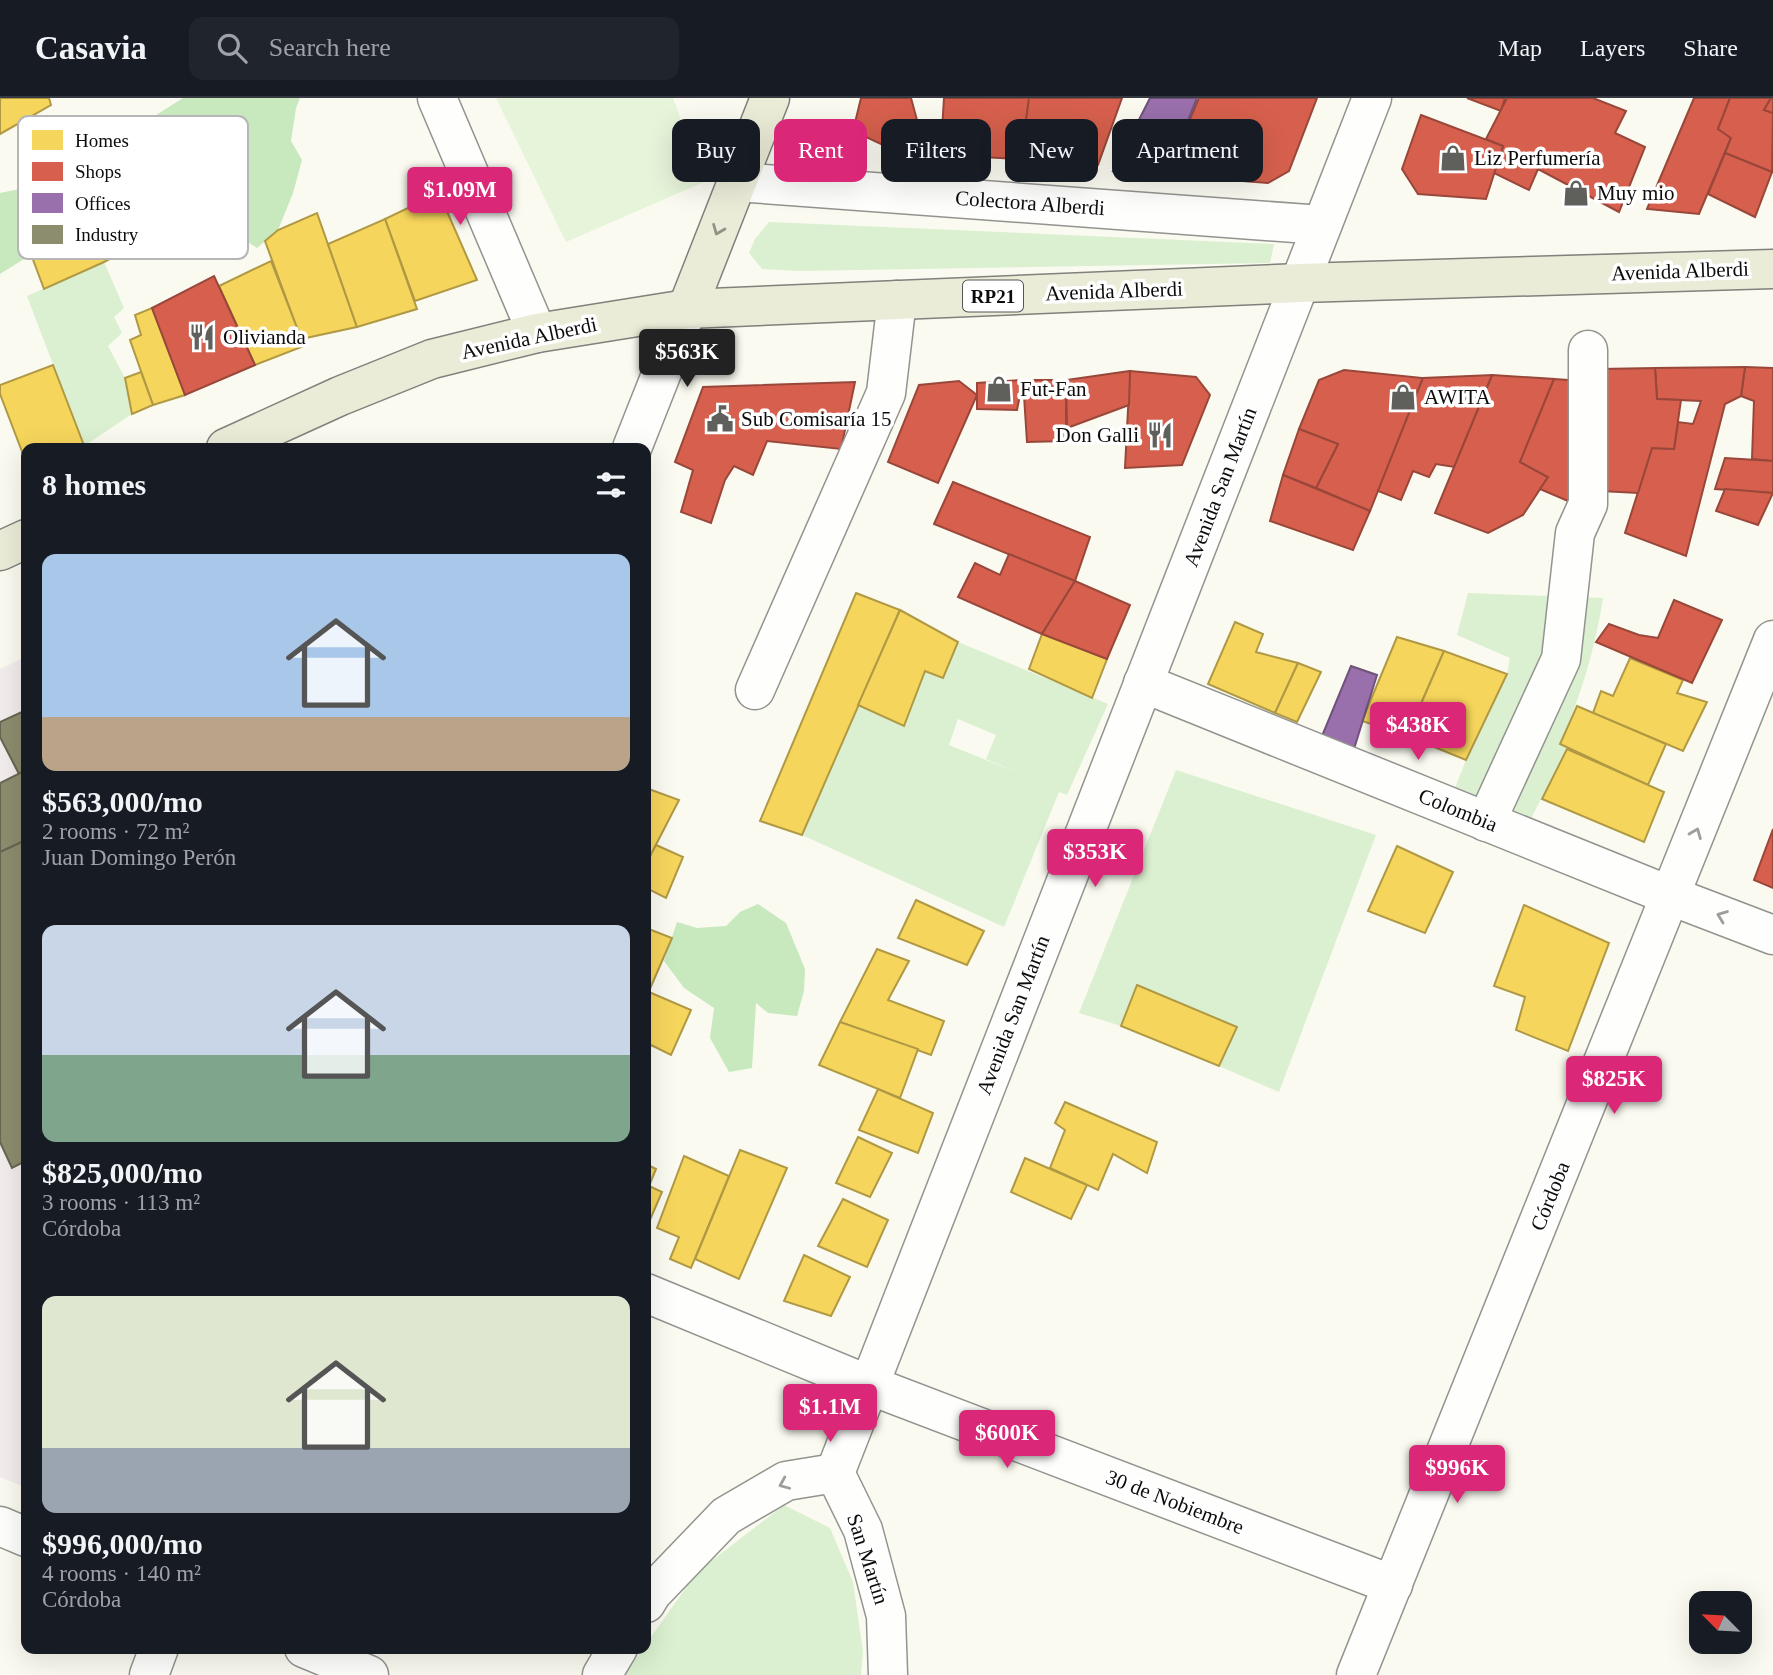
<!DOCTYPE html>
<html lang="en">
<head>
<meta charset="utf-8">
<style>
  :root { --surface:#171b24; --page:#20242c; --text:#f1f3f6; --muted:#9ea1a6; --line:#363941; --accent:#db2777 }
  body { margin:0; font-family:"Times New Roman",serif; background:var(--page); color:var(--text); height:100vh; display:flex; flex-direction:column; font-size:26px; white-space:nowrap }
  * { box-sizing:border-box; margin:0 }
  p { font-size:23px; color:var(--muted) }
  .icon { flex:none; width:38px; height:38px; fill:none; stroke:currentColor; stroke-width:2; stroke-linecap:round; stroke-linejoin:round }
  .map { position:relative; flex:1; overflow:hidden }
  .drawer { position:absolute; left:21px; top:345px; width:630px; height:1211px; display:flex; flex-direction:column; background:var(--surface); border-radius:14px; box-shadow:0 7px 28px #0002 }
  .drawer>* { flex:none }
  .top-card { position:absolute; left:672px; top:21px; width:665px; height:63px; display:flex; gap:14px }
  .needle { width:46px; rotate:294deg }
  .controls { position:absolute; left:1689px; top:1493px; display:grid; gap:14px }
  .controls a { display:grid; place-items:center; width:63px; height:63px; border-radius:14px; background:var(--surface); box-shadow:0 7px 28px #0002; font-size:35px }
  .price { position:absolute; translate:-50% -60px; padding:0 16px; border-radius:7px; background:var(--accent); color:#fff; font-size:23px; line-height:46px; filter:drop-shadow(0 2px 4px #0008) }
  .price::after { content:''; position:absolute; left:50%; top:42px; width:21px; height:16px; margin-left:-10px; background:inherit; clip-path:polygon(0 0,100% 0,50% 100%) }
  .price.selected { background:#222; color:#fff }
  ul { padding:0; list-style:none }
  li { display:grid; align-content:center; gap:14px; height:371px; padding:0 21px }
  li span { display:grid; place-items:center; height:217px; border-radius:14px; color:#555 }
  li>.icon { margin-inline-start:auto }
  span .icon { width:126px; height:126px; fill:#fffc; stroke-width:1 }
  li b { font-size:30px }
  h2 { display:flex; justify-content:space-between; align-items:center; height:84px; padding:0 21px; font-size:30px }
  .chip { padding:0 24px; border-radius:14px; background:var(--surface); box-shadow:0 7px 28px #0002; font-size:24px; line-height:63px }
  .chip.selected { background:var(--accent); color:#fff }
  header { display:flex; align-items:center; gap:42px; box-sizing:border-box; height:98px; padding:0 35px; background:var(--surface); border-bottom:2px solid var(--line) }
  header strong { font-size:33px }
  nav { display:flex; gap:38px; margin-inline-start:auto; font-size:24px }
  .search { width:490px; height:63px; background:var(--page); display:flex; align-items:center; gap:18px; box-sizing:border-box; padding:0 24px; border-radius:14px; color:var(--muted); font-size:26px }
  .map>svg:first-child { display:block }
</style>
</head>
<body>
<header>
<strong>Casavia</strong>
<div class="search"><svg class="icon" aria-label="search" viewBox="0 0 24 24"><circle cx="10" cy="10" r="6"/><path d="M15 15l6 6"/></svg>Search here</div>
<nav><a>Map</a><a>Layers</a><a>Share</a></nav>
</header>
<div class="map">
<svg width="1773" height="1577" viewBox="0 0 1773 1577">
  <rect width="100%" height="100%" fill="#fafaf0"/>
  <polygon fill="#f2ecec" points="26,559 26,1390 0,1379 0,571"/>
  <g fill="#dbf0d0" fill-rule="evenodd">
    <polygon points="769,124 1274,146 1270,165 799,173 762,171 749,155 755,141"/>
    <polygon points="104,164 124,210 114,219 122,235 108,248 125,280 132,316 84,348 27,198"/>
    <path d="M1468,495L1603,500C1595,551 1581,598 1560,645L1567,651L1528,726L1453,695L1466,662L1507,576L1510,560L1457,537Z"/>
    <path d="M958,544L1108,606L1067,697L1059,694L1004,829L802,737L858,607L904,627L925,573L943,579ZM958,621L996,637L986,661L1018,675L949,647Z"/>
    <polygon points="1176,672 1376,737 1279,994 1219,968 1236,929 1137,887 1121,928 1079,915"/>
    <polygon points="784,1407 830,1430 853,1484 863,1554 861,1577 624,1577 643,1551 646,1550 646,1546 697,1474"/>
  </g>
  <g fill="#c8e8be">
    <polygon points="183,0 300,0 296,10 291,43 302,62 293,95 278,132 257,150 194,109 206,70 202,55 181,62 156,55 143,34 153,19"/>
    <polygon points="25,90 48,107 48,131 32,156 0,176 0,95"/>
    <polygon points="758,806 786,825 805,871 804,893 797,918 768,915 756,905 752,970 729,974 710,940 714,910 684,890 664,863 677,824 697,830 726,828 740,814"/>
  </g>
  <polygon fill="#e6f4da" points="496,0 673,0 704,84 566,144"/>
  <g fill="#f6d55c" stroke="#b09944" stroke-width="2">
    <polygon points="0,0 49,0 51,7 0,36"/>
    <polygon points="131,68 164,132 104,164 44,191 20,127 48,107"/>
    <polygon points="439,95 477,182 415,203 385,121"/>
    <polygon points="317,115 357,229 301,241 265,143 278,132"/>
    <polygon points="385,121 417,211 357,229 328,146"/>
    <polygon points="271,163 304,248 255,267 219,188"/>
    <polygon points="152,210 185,297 153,307 130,242 141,237 135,217"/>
    <polygon points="53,267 85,350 26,350 26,364 0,296 0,287"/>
    <polygon points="141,274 153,307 132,316 125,280"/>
    <polygon points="856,495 900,512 802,737 760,723"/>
    <polygon points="900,512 958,544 943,580 925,573 904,628 858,607"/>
    <polygon points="1235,524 1263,536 1256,554 1298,565 1275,615 1208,586"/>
    <polygon points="1042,536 1107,561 1092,600 1029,571"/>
    <polygon points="1397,539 1444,553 1407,638 1362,623"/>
    <polygon points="1444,553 1507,576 1466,662 1407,638"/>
    <polygon points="1630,560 1683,582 1677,595 1707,604 1683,653 1593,615 1601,593 1613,598"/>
    <polygon points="1298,565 1321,574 1297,624 1275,615"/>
    <polygon points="1577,608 1666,646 1648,687 1560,646"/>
    <polygon points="1567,651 1664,694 1644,744 1542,701"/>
    <polygon points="646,690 679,702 646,766"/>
    <polygon points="656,747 683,759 666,800 646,790 646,766"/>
    <polygon points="1397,748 1453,774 1425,835 1368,813"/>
    <polygon points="916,802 984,833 967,867 898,840"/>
    <polygon points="1524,807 1609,845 1568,953 1516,932 1525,899 1494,888"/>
    <polygon points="646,830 672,840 646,900"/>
    <polygon points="877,851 909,863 888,902 944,923 931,957 840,924"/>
    <polygon points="1137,887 1237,929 1219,968 1121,928"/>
    <polygon points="649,894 691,912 671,957 651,947 646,960 646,900"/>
    <polygon points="840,924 918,951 900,1000 819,967"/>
    <polygon points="878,991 933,1015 918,1055 859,1032"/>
    <polygon points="1065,1004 1157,1044 1147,1075 1113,1056 1098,1092 1050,1070 1065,1032 1055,1025"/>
    <polygon points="858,1039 892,1055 870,1099 836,1085"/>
    <polygon points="740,1052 787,1070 739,1181 695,1161"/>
    <polygon points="684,1058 729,1078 691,1170 670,1161 679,1139 657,1130"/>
    <polygon points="1025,1060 1087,1087 1071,1121 1011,1094"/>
    <polygon points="646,1066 656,1071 649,1088 662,1094 646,1131"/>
    <polygon points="843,1101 888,1122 867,1169 818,1148"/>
    <polygon points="804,1157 850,1179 831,1218 784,1203"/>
  </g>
  <g fill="#d6604d" stroke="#99473a" stroke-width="2">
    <polygon points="861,0 911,0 917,22 898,54 853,33"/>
    <polygon points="944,0 1030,0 1020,61 964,58 962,36 942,33"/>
    <polygon points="1029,0 1122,0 1098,67 1060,65 1066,30 1025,29"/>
    <polygon points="1199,0 1317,0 1289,73 1268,85 1166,77"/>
    <polygon points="1467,0 1505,0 1501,13"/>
    <polygon points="1507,0 1593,0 1626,13 1615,35 1645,49 1619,114 1538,71 1529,92 1494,75 1503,48 1486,41"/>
    <polygon points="1694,0 1730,0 1718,31 1731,40 1699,116 1647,111"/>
    <polygon points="1730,0 1771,0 1764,12 1773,15 1772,74 1725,55 1731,40 1718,31"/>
    <polygon points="1771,0 1773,0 1773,15 1764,12"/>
    <polygon points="1421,17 1503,48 1486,101 1418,96 1402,71"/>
    <polygon points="1025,29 1066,30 1060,65 1020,61"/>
    <polygon points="1725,55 1772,74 1755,119 1708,96"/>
    <polygon points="214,178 255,267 185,297 152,210"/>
    <polygon points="1745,269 1773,270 1773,363 1752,361 1754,303 1741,298"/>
    <polygon points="1745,269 1741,298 1725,306 1686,458 1625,435 1652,350 1674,351 1678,324 1693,326 1701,303 1657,301 1655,270"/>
    <polygon points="1655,270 1657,301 1681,302 1674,351 1652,350 1638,395 1601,393 1600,271"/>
    <polygon points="1344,272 1423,280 1370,413 1316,390 1338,346 1299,331 1319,282"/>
    <polygon points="1130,273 1196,279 1210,297 1182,367 1125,370"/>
    <polygon points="1130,273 1129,307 1067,330 1066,282"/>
    <polygon points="1492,277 1554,281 1520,364 1548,379 1523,417 1488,435 1435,415"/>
    <polygon points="1492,277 1454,369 1436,366 1429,379 1413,373 1401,402 1378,393 1423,280"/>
    <polygon points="1554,281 1582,283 1575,406 1540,391 1548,379 1520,364"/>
    <polygon points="1023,282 1017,312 977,311 977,285"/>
    <polygon points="1023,282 1066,282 1066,343 1027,344"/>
    <polygon points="959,283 977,297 938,385 888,364 919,287"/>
    <polygon points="855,284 841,351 767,343 753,377 734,368 725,382 711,425 681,414 693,372 675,364 703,289"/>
    <polygon points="1299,331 1338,346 1316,390 1283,377"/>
    <polygon points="1725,360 1773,363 1773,395 1715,391"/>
    <polygon points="1283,377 1370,413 1353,452 1270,423"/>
    <polygon points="953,384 1090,439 1075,483 934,426"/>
    <polygon points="1725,391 1773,395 1758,427 1716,413"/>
    <polygon points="1009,456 1075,483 1042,536 958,499 975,465 1000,477"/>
    <polygon points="1075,483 1130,507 1107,561 1042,536"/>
    <polygon points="1674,502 1722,522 1692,585 1596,544 1609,526 1639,537 1658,540"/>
    <polygon points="1773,731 1773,790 1754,782"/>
  </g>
  <g fill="#9970ab" stroke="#6f527b" stroke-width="2">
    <polygon points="1150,0 1197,0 1166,77 1113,73"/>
    <polygon points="1351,568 1377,577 1354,651 1322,638"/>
  </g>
  <g fill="#8c8c6e" stroke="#666651" stroke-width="2">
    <polygon points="26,612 26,672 19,676 0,639 0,624"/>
    <polygon points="26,672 26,742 0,754 0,685"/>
    <polygon points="26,742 26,1063 12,1070 0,1044 0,754"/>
  </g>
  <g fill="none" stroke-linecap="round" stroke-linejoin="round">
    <g stroke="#93938f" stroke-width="41">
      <g id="minor">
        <polyline points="437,0 537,235"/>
        <polyline points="737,84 1322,127"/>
        <polyline points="632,350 687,211"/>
        <polyline points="1143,585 1671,798 1773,837"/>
        <polyline points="755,592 886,295 897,202"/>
        <polyline points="1486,724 1561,561 1575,435 1588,406 1588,252"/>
        <polyline points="646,1195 869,1287 1393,1487"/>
        <polyline points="835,1375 1372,0"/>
        <polyline points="0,1428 26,1439"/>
        <polyline points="646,1505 652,1495 726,1418 786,1383 835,1375 863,1432 886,1518 888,1577"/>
        <polyline points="304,1550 369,1577"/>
        <polyline points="149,1577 159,1550"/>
        <polyline points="602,1577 618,1550"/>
        <polyline points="1356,1577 1773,542"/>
      </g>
    </g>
    <g stroke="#80807c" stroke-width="41">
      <g id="major">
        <polyline points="687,211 770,0"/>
        <polyline points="226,350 340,298 432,261 537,235 687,211 1300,185 1773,171"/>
        <polyline points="0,453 26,441"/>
      </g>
    </g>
    <use href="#minor" stroke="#fefefd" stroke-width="38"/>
    <use href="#major" stroke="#ebecd8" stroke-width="38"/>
  </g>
  <defs><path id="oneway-chevron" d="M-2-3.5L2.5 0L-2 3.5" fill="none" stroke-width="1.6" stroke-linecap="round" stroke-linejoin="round" transform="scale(1.75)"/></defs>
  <use stroke="#929286" href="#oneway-chevron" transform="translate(718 132) rotate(112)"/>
  <g stroke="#9d9d9d">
    <use href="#oneway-chevron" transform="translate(1696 735) rotate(-68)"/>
    <use href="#oneway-chevron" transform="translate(1722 818) rotate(-159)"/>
    <use href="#oneway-chevron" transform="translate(784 1386) rotate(157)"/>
  </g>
  <defs>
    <g id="shop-bare" transform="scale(2.1)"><path d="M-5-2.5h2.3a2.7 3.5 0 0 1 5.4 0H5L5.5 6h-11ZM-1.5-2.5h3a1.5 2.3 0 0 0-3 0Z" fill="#5f5f5c" stroke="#fff" stroke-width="2.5" paint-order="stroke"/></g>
    <g id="restaurant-bare" transform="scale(2.1)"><path d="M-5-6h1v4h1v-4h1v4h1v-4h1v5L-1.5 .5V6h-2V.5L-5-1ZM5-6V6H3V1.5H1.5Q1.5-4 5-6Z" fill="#5f5f5c" stroke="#fff" stroke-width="2.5" paint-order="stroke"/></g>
    <g id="civic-bare" transform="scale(2.1)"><path d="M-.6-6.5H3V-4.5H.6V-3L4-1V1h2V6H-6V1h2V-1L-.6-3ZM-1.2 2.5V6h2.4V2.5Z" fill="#5f5f5c" stroke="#fff" stroke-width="2.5" paint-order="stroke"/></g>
  </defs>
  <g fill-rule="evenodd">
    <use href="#shop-bare" x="1453" y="60"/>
    <use href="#shop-bare" x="1576" y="95"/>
    <use href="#restaurant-bare" x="202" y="239"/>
    <use href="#shop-bare" x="999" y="291"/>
    <use href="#shop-bare" x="1403" y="299"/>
    <use href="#civic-bare" x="720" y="321"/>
    <use href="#restaurant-bare" x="1160" y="337"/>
  </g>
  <g text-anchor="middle" stroke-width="7" stroke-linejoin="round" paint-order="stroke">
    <rect fill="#fff" stroke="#555" stroke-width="2" x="963" y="182.5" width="60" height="31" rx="5"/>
    <g font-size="19" font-weight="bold" fill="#0c0c0c">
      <text x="993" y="205">RP21</text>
    </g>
    <g font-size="21" fill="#0c0c0c" stroke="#fff" text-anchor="start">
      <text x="1474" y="67">Liz Perfumería</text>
      <text x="1597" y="102">Muy mio</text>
      <text x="223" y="246">Olivianda</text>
      <text x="1020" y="298">Fut-Fan</text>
      <text x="1424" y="306">AWITA</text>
      <text x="741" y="328">Sub Comisaría 15</text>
      <text x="1139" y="344" text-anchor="end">Don Galli</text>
    </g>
    <g font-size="21" fill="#0c0c0c" stroke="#fff">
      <text transform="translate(1030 105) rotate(4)" y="7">Colectora Alberdi</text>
      <text transform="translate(1680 173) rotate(-2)" y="7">Avenida Alberdi</text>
      <text transform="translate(1114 193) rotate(-2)" y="7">Avenida Alberdi</text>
      <text transform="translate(529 240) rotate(-12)" y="7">Avenida Alberdi</text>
      <text transform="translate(1220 389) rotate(-69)" y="7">Avenida San Martín</text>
      <text transform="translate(1458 712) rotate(22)" y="7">Colombia</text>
      <text transform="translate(1013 917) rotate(-69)" y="7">Avenida San Martín</text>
      <text transform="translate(1550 1098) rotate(-68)" y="7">Córdoba</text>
      <text transform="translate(1175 1404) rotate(21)" y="7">30 de Nobiembre</text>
      <text transform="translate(868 1461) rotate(72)" y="7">San Martín</text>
    </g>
  </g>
  <rect x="18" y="18" width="230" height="143" rx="10" fill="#fff" stroke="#b6b6b6" stroke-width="2"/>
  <rect x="32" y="32" width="31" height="20" fill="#f6d55c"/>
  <rect x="32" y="64" width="31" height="19" fill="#d6604d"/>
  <rect x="32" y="95" width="31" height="20" fill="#9970ab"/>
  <rect x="32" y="127" width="31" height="19" fill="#8c8c6e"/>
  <g font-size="19" fill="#0c0c0c">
    <text x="75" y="49">Homes</text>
    <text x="75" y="80">Shops</text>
    <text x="75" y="112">Offices</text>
    <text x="75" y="143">Industry</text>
  </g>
</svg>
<div class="controls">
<a><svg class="needle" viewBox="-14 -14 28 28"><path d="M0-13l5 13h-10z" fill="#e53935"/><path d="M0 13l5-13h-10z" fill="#9ea1a6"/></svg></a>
</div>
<b class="price" style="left:460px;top:129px">$1.09M</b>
<b class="price selected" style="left:687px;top:291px">$563K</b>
<b class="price" style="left:1418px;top:664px">$438K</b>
<b class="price" style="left:1095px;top:791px">$353K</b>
<b class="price" style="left:1614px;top:1018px">$825K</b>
<b class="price" style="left:830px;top:1346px">$1.1M</b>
<b class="price" style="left:1007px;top:1372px">$600K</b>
<b class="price" style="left:1457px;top:1407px">$996K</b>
<div class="top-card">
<a class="chip">Buy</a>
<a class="chip selected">Rent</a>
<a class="chip">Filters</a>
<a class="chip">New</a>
<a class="chip">Apartment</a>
</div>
<section class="drawer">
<h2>8 homes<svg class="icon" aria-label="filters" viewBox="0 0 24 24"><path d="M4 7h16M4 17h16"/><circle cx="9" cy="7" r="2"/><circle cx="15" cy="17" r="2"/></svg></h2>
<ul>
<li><span style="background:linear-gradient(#a9c7e8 75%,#b9a48a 0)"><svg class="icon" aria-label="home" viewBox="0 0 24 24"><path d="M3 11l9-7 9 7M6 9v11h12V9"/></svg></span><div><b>$563,000/mo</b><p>2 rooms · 72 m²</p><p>Juan Domingo Perón</p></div></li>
<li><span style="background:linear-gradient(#c9d6e8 60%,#7fa58c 0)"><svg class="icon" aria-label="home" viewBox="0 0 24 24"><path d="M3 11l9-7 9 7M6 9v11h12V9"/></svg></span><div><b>$825,000/mo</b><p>3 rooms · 113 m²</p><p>Córdoba</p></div></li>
<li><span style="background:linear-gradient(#dfe7d0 70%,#9aa5b1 0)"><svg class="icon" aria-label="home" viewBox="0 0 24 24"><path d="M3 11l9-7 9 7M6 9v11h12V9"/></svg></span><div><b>$996,000/mo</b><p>4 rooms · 140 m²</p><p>Córdoba</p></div></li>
</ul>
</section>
</div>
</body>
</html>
